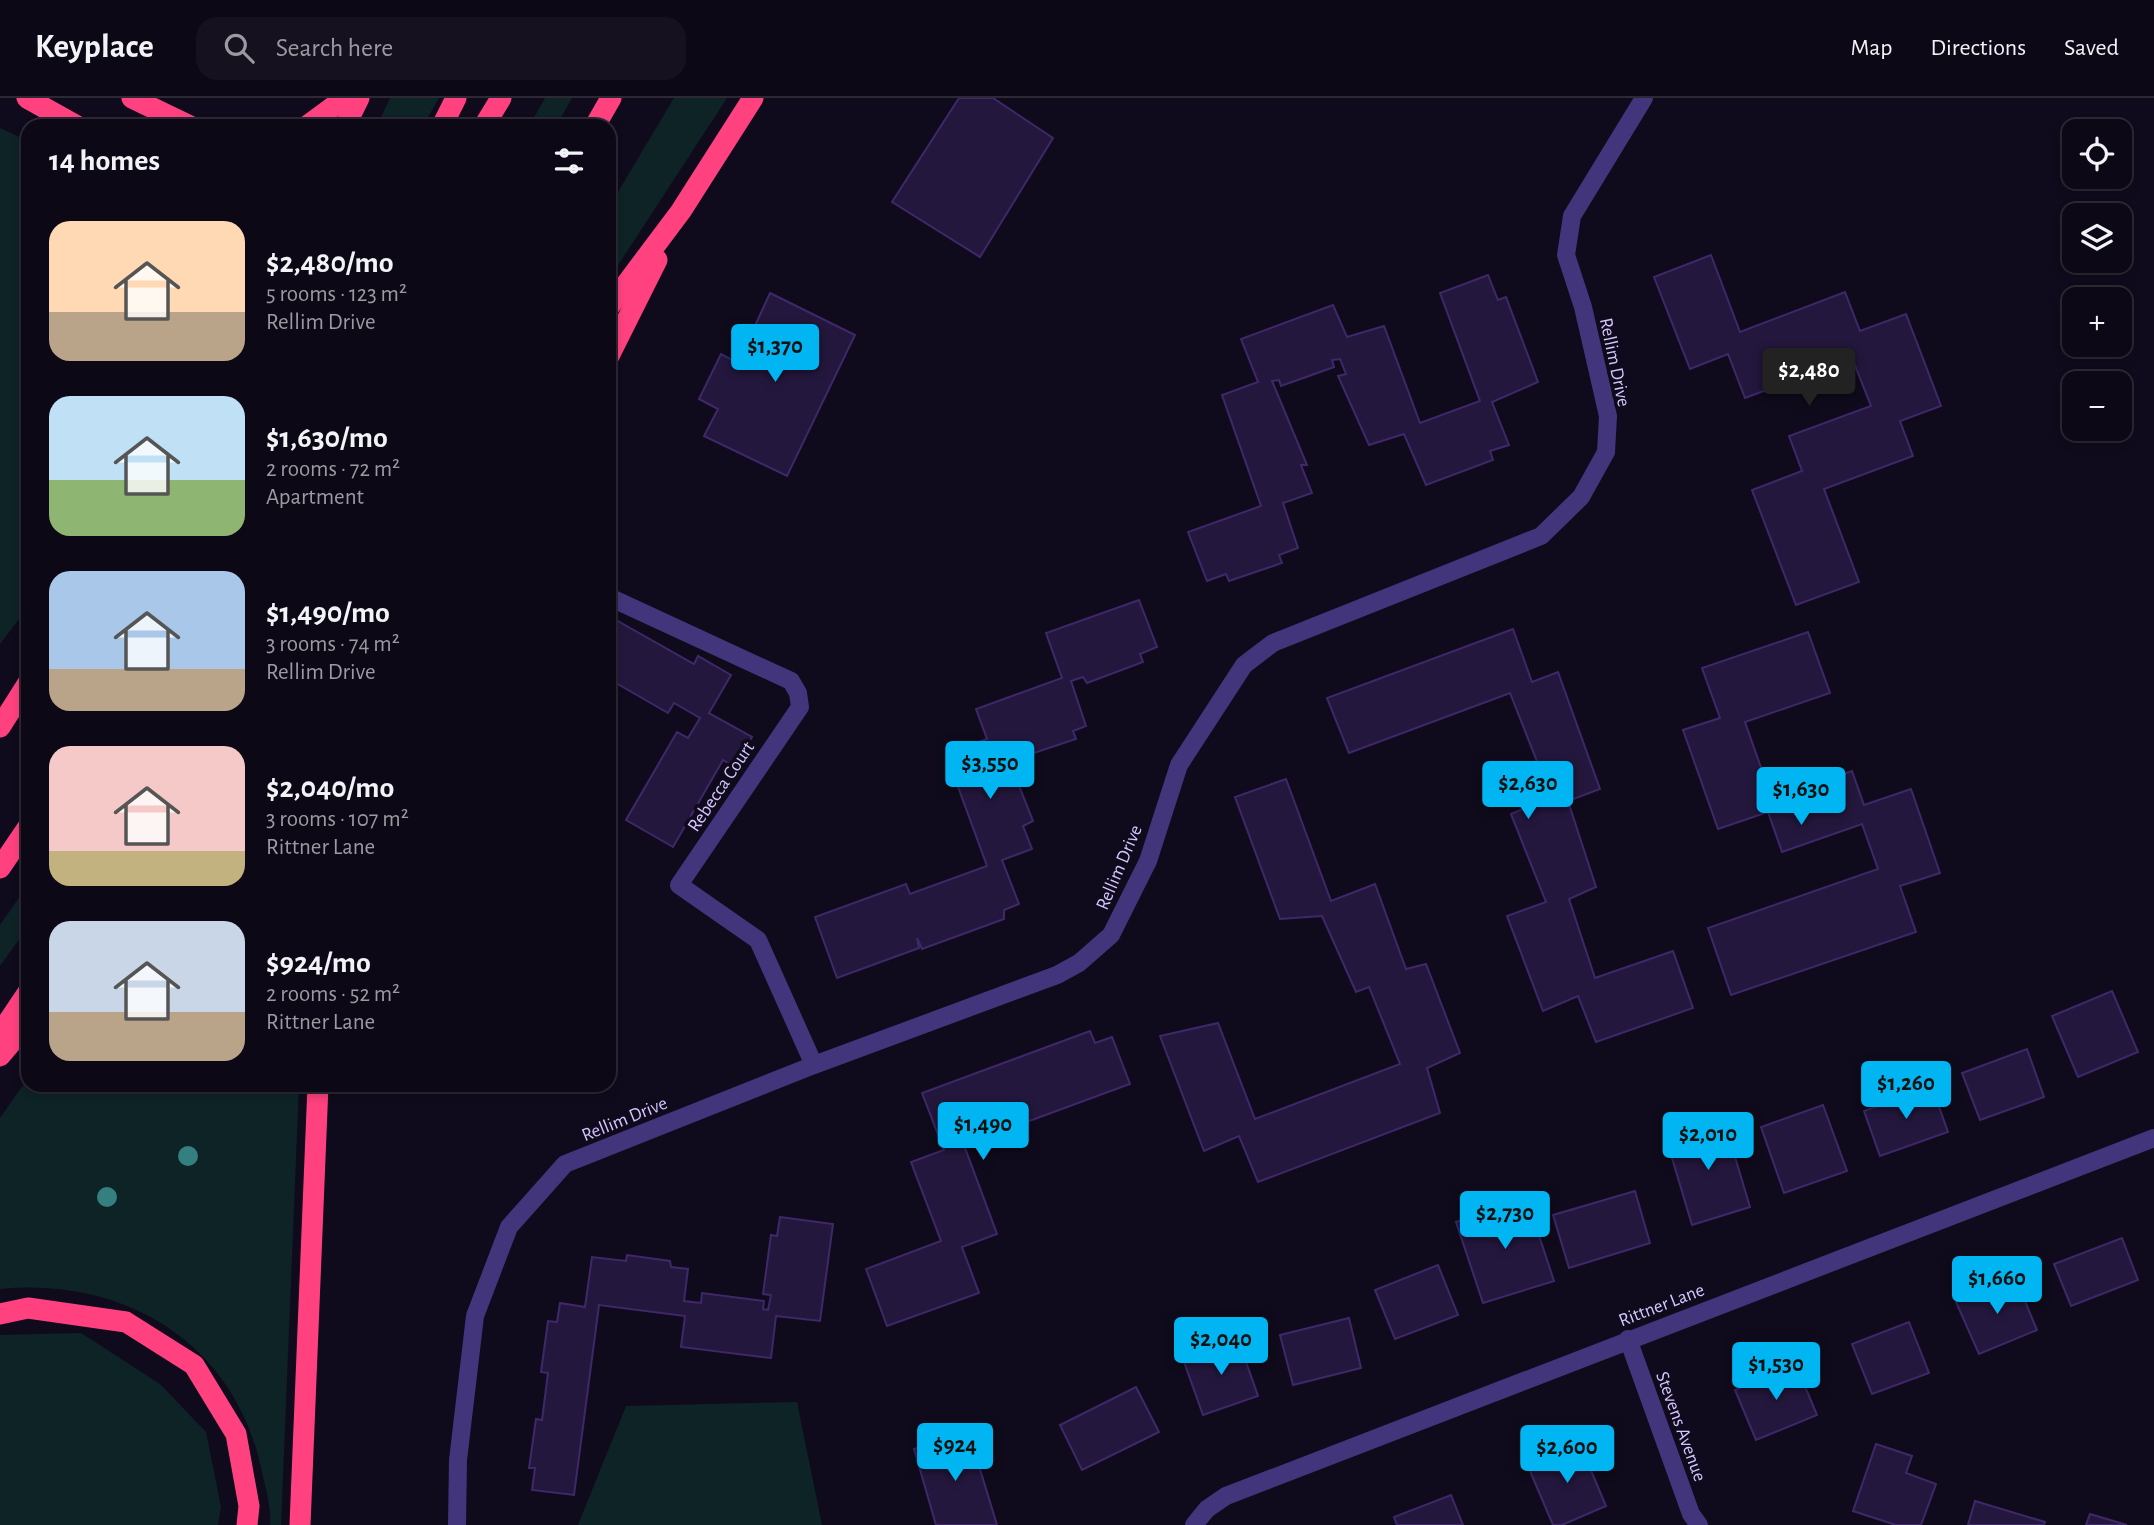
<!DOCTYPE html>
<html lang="en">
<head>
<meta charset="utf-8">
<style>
  :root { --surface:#0c0815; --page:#15111e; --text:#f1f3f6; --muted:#9a9aa0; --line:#2c2934; --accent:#00b5f1 }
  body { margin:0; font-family:"Alegreya Sans",sans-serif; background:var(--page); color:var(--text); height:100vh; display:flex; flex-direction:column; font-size:26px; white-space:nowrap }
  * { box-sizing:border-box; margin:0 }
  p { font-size:23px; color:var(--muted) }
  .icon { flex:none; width:38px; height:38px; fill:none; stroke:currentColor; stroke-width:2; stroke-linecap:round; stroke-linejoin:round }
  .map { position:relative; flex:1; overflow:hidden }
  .sheet { position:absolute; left:21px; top:21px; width:595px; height:973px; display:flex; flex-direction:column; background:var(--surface); border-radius:21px; box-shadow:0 4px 10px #0003,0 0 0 2px var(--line) }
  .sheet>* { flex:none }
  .fabs { position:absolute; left:2062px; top:21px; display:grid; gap:14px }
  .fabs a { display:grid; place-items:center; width:70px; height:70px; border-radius:14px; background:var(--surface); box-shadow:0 4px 10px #0003,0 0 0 2px var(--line); font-size:35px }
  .price { position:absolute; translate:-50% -60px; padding:0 16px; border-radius:7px; background:var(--accent); color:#111; font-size:23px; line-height:46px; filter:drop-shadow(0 2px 4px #0008) }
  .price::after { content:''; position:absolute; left:50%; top:42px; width:21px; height:16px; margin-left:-10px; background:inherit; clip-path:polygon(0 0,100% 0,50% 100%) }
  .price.active { background:#222; color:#fff }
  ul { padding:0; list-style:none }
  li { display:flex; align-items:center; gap:21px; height:175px; padding:0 28px }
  li span { display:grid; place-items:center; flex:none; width:196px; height:140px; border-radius:21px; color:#555 }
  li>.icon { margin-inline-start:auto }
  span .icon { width:84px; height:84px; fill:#fffc; stroke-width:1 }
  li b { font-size:30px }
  h2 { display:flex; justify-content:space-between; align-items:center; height:84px; padding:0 28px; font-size:30px }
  header { display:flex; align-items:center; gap:42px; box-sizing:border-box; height:98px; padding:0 35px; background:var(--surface); border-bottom:2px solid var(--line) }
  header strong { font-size:33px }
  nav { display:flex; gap:38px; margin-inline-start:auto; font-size:24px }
  .search { width:490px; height:63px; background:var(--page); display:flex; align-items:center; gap:18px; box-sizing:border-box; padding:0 24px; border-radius:21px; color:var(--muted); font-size:26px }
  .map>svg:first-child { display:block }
</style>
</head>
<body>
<header>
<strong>Keyplace</strong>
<div class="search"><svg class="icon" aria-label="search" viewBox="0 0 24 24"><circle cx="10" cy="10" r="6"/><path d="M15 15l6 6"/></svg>Search here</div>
<nav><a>Map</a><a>Directions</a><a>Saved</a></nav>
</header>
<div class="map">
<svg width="2154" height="1427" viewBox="0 0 2154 1427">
  <rect width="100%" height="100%" fill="#100b1c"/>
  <g fill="#0e2326">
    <polygon points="390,0 439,0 423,28 377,28"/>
    <polygon points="545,0 572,0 556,28 529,28"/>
    <polygon points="674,0 727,0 609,181 609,109"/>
    <polygon points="0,30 28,43 28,509 0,546"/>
    <polygon points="28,787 28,829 0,868 0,827"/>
    <path d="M28,980V987H299L281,1427H270C272,1409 264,1386 261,1369C233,1244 124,1179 0,1191V1020Z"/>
    <polygon points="81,1235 160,1286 206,1334 221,1409 218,1427 0,1427 0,1237"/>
    <polygon points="797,1304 822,1427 578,1427 626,1308"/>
  </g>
  <g fill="#24173d" stroke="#3f286a" stroke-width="2">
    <polygon points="959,0 993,0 1053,40 980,159 892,104"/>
    <polygon points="1711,157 1740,234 1845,194 1860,233 1906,216 1941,308 1900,323 1913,358 1824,391 1859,484 1796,507 1752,392 1802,373 1789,338 1871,308 1852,260 1745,300 1728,256 1690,271 1654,179"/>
    <polygon points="1488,177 1498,202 1506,199 1538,284 1492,304 1509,347 1490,353 1493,362 1426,387 1404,336 1369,347 1338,278 1346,276 1340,261 1332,262 1334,269 1281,288 1279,282 1272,283 1307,367 1301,367 1312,395 1283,405 1298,450 1279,457 1282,465 1229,483 1226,476 1207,483 1188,434 1261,408 1222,297 1258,284 1241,241 1333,207 1347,239 1384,228 1420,325 1480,303 1440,195"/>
    <polygon points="770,195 855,237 787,378 704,338 718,311 699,301 721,256 738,265"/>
    <polygon points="1139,502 1157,549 1140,556 1143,564 1087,585 1083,579 1071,583 1086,628 1073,633 1076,641 1010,663 1008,656 1000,659 1001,662 1008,660 1033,723 1023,728 1032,751 1002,762 1019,806 1004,812 1004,821 922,851 917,840 919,850 837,880 815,819 906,786 910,796 987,768 946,656 987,641 976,611 1062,580 1046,535"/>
    <polygon points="609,518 694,566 698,558 731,577 709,615 752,639 735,669 723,662 673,749 626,722 677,634 688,640 700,620 674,605 668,615 609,581"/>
    <polygon points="1513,531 1532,584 1558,574 1600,691 1568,703 1596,789 1569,801 1595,880 1673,853 1693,910 1596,944 1578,898 1543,913 1507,818 1546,804 1511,716 1551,699 1510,595 1349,655 1327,600"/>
    <polygon points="1808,534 1830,595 1745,624 1772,701 1852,673 1864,707 1911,691 1940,775 1900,788 1916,834 1731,897 1708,830 1878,771 1862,726 1782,754 1768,714 1718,731 1683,632 1720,620 1702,570"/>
    <polygon points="1286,681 1331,803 1375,786 1406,871 1426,866 1460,955 1427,970 1440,1015 1258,1084 1239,1038 1204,1053 1160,938 1218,925 1255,1021 1400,966 1369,889 1356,894 1322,818 1280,821 1235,699"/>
    <polygon points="2112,893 2138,954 2078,979 2052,918"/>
    <polygon points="1090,933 1095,945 1112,939 1130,986 964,1047 997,1136 962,1149 979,1195 887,1228 866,1171 941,1143 911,1064 944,1052 922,995"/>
    <polygon points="2027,951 2044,999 1980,1022 1962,975"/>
    <polygon points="1932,989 1948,1034 1880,1058 1864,1013"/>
    <polygon points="1823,1007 1847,1073 1784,1095 1761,1029"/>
    <polygon points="1724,1022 1750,1109 1692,1127 1666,1040"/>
    <polygon points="1635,1093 1650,1145 1569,1170 1553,1117"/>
    <polygon points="1527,1101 1554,1183 1483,1205 1456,1124"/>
    <polygon points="780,1119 833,1126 820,1223 776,1218 771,1260 681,1249 685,1218 599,1207 574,1397 532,1392 535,1370 529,1370 536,1321 542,1322 548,1275 541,1274 548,1223 557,1224 560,1205 585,1209 592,1159 626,1163 627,1157 670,1163 671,1169 688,1171 684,1203 701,1205 702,1195 764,1203 763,1211 768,1212 771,1197 763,1196 771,1137 777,1138"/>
    <polygon points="2122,1140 2138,1182 2071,1208 2054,1166"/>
    <polygon points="1438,1167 1458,1217 1395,1241 1375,1192"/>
    <polygon points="2015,1179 2037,1232 1979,1256 1956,1204"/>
    <polygon points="1349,1220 1361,1270 1293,1287 1280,1237"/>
    <polygon points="1909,1224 1929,1275 1872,1296 1852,1246"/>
    <polygon points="1238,1241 1258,1298 1203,1317 1183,1261"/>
    <polygon points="1796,1267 1817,1317 1756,1342 1735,1292"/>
    <polygon points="1136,1289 1159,1334 1082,1372 1060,1327"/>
    <polygon points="969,1335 997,1427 936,1427 914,1351"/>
    <polygon points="1579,1344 1606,1408 1562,1427 1553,1427 1527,1366"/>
    <polygon points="1876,1346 1912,1358 1906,1375 1936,1386 1921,1427 1896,1427 1853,1413"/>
    <polygon points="1451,1397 1463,1427 1397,1427 1394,1419"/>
    <polygon points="1975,1403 2045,1424 2044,1427 1968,1427"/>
    <polygon points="2090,1416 2127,1427 2086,1427"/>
  </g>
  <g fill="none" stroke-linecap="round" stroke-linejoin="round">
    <g stroke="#42357c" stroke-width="18">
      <polyline points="609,499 791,583 798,595 800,609 679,787 758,842 814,967"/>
      <polyline points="1628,1241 1691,1416 1699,1427"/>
      <polyline points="457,1427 458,1362 475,1218 509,1129 565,1066 814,967 1057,877 1079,865 1111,837 1148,763 1179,667 1244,567 1273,545 1541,438 1581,399 1606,354 1608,318 1583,209 1566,157 1572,118 1644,0"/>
      <polyline points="1194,1427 1207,1411 1226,1398 2154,1040"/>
    </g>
    <g stroke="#ff4180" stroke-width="21">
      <polyline points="27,0 77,28"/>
      <polyline points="132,0 190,28"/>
      <polyline points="307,28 345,0"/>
      <polyline points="345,28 359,0"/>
      <polyline points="442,28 456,0"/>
      <polyline points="484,28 501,0"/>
      <polyline points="595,28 611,0"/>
      <polyline points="609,209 681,113 753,0"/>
      <polyline points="609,258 657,162"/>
      <polyline points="0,629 28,585"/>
      <polyline points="0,770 28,729"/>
      <polyline points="0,936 28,894"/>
      <polyline points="0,958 28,925"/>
      <polyline points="0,1216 28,1210 126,1224 194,1267 236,1336 249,1408 247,1427"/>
      <polyline points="300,1427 318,987"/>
    </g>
  </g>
  <g fill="#348080">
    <circle cx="188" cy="1058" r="10"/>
    <circle cx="107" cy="1099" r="10"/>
  </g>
  <g text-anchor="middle" stroke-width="7" stroke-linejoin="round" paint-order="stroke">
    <g font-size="19" fill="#d5c6ff" stroke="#100b1c">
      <text transform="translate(1616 264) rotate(78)" y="7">Rellim Drive</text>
      <text transform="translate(720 688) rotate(-56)" y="7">Rebecca Court</text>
      <text transform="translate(1118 769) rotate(-67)" y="7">Rellim Drive</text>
      <text transform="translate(624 1020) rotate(-22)" y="7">Rellim Drive</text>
      <text transform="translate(1661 1206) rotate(-21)" y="7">Rittner Lane</text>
      <text transform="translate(1682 1328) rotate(70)" y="7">Stevens Avenue</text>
    </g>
  </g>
</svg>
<div class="fabs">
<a><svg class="icon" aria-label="locate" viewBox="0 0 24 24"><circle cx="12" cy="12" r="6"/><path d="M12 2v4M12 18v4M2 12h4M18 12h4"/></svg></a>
<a><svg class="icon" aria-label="layers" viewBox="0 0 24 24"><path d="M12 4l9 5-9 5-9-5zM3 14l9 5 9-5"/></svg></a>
<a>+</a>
<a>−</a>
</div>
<b class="price" style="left:775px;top:286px">$1,370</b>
<b class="price active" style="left:1809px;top:310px">$2,480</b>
<b class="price" style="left:990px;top:703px">$3,550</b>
<b class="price" style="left:1528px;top:723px">$2,630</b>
<b class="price" style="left:1801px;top:729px">$1,630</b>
<b class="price" style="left:1906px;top:1023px">$1,260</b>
<b class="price" style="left:983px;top:1064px">$1,490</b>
<b class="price" style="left:1708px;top:1074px">$2,010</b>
<b class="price" style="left:1505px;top:1153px">$2,730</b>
<b class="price" style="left:1997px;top:1218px">$1,660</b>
<b class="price" style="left:1221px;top:1279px">$2,040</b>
<b class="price" style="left:1776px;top:1304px">$1,530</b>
<b class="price" style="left:955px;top:1385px">$924</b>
<b class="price" style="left:1567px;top:1387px">$2,600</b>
<section class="sheet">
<h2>14 homes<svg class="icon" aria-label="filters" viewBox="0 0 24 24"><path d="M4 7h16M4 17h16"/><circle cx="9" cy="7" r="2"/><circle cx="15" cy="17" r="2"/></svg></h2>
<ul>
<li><span style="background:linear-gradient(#ffd9b3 65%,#b9a48a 0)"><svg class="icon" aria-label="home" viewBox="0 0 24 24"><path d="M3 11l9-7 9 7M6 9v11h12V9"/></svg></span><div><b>$2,480/mo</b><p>5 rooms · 123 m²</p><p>Rellim Drive</p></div></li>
<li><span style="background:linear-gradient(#bfe0f5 60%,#8fb573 0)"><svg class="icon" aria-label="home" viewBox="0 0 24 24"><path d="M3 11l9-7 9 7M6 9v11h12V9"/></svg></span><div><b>$1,630/mo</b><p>2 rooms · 72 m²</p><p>Apartment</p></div></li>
<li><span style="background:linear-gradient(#a9c7e8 70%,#b9a48a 0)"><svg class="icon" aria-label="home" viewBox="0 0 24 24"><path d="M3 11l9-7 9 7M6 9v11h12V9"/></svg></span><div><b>$1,490/mo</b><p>3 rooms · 74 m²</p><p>Rellim Drive</p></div></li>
<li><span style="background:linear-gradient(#f6c9c9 75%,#c2b280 0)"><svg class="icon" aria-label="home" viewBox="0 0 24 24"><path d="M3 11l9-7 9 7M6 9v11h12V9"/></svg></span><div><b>$2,040/mo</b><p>3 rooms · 107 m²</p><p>Rittner Lane</p></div></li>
<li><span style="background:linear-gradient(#c9d6e8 65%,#b9a48a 0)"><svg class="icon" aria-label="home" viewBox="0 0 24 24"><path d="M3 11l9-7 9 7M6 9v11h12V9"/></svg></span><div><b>$924/mo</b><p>2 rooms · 52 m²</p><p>Rittner Lane</p></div></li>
</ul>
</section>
</div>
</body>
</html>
